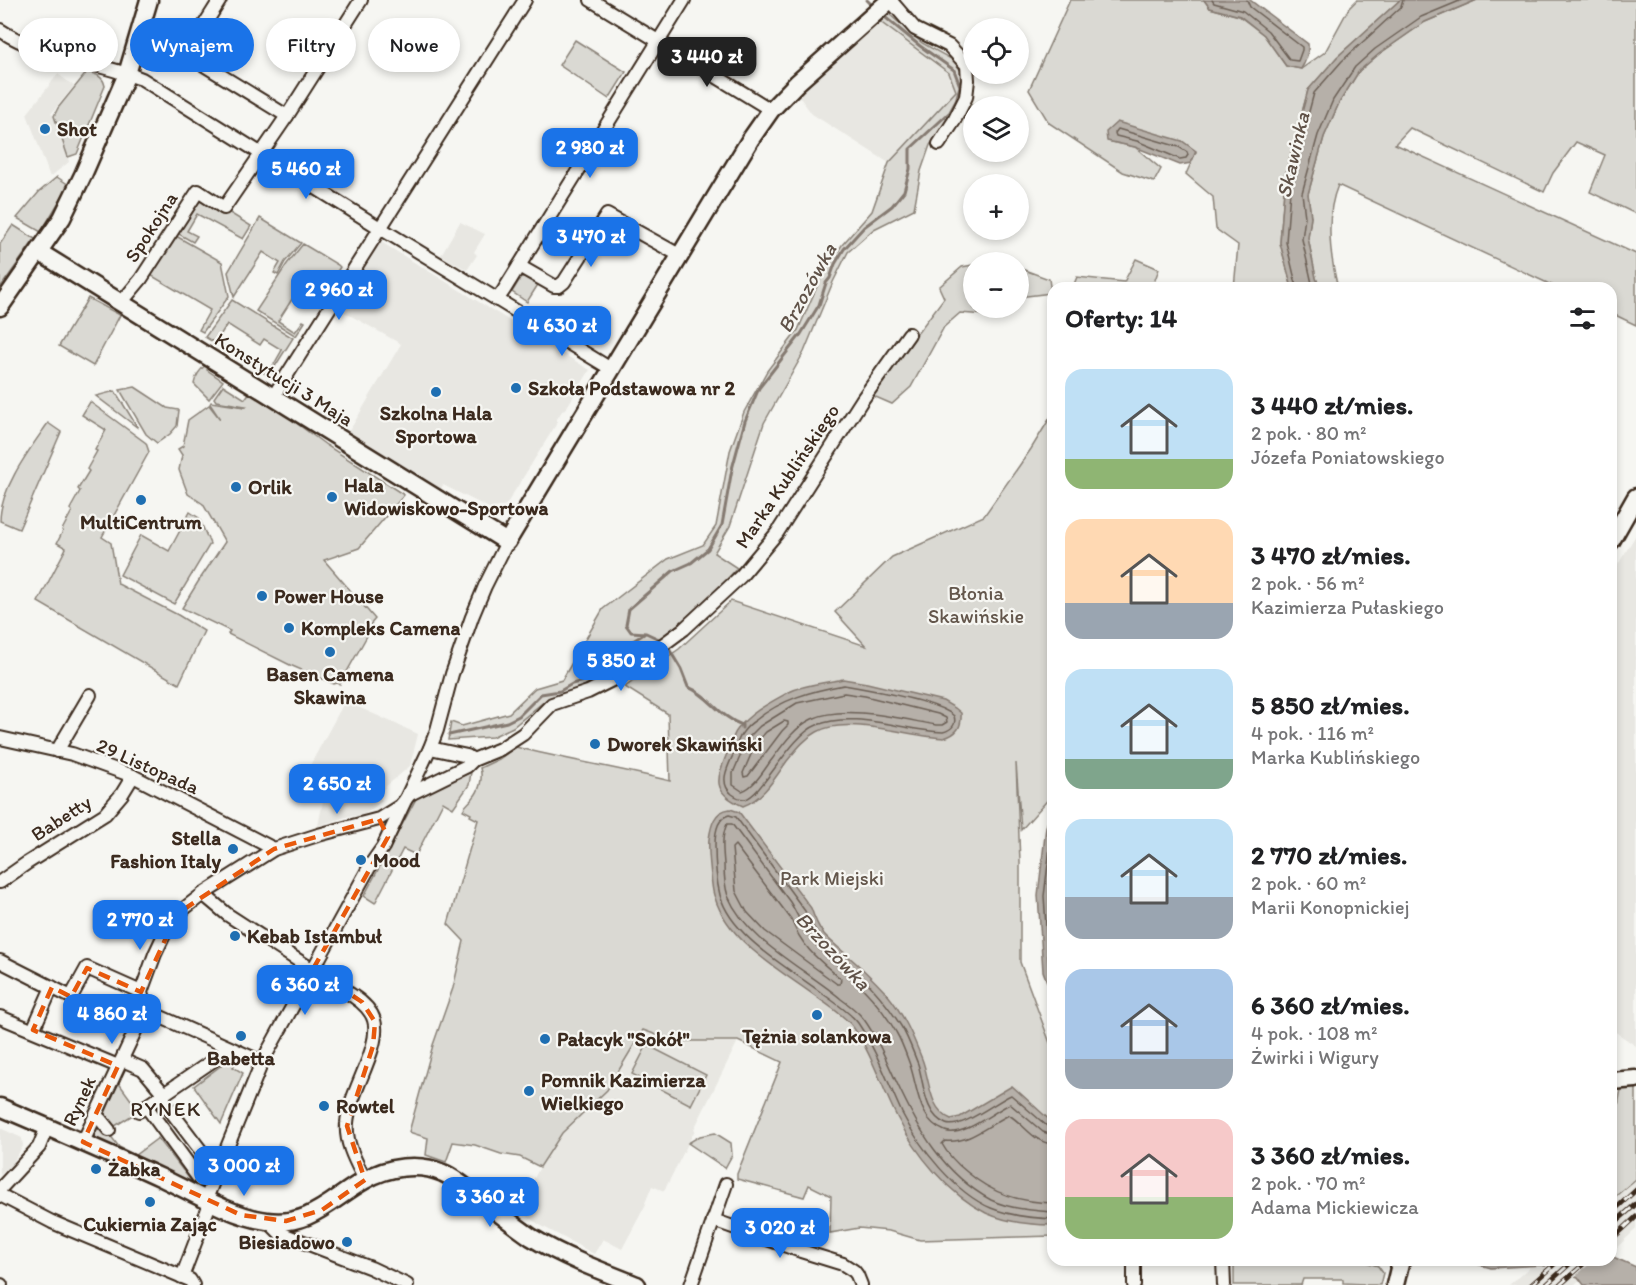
<!DOCTYPE html>
<html lang="pl">
<head>
<meta charset="utf-8">
<style>
  :root { --surface:#fff; --page:#f2f2f2; --text:#202124; --muted:#757577; --accent:#1a73e8 }
  body { margin:0; font-family:Itim,sans-serif; background:var(--page); color:var(--text); height:100vh; display:flex; flex-direction:column; font-size:22px; white-space:nowrap }
  * { box-sizing:border-box; margin:0 }
  p { font-size:20px; color:var(--muted) }
  .icon { flex:none; width:33px; height:33px; fill:none; stroke:currentColor; stroke-width:2; stroke-linecap:round; stroke-linejoin:round }
  .map { position:relative; flex:1; overflow:hidden }
  .panel { position:absolute; left:1047px; top:282px; width:570px; height:984px; display:flex; flex-direction:column; background:var(--surface); border-radius:18px; box-shadow:0 3px 9px #0003 }
  .panel>* { flex:none }
  .top-card { position:absolute; left:18px; top:18px; width:570px; height:54px; display:flex; gap:12px }
  .controls { position:absolute; left:963px; top:18px; display:grid; gap:12px }
  .controls a { display:grid; place-items:center; width:66px; height:66px; border-radius:50%; background:var(--surface); box-shadow:0 3px 9px #0003; font-size:30px }
  .price { position:absolute; translate:-50% -51px; padding:0 14px; border-radius:12px; background:var(--accent); color:#fff; font-size:20px; line-height:39px; filter:drop-shadow(0 2px 3px #0008) }
  .price::after { content:''; position:absolute; left:50%; top:36px; width:18px; height:14px; margin-left:-9px; background:inherit; clip-path:polygon(0 0,100% 0,50% 100%) }
  .price.on { background:#222; color:#fff }
  ul { padding:0; list-style:none }
  li { display:flex; align-items:center; gap:18px; height:150px; padding:0 18px }
  li span { display:grid; place-items:center; flex:none; width:168px; height:120px; border-radius:18px; color:#555 }
  li>.icon { margin-inline-start:auto }
  span .icon { width:72px; height:72px; fill:#fffc; stroke-width:1 }
  li b { font-size:26px }
  h2 { display:flex; justify-content:space-between; align-items:center; height:72px; padding:0 18px; font-size:26px }
  .chip { padding:0 21px; border-radius:27px; background:var(--surface); box-shadow:0 3px 9px #0003; font-size:21px; line-height:54px }
  .chip.on { background:var(--accent); color:#fff }
  .map>svg:first-child { display:block }
</style>
</head>
<body>
<div class="map">
<svg width="1636" height="1285" viewBox="0 0 1636 1285">
  <rect width="100%" height="100%" fill="#f6f6f2"/>
  <filter id="ink" filterUnits="userSpaceOnUse"><feTurbulence type="fractalNoise" baseFrequency=".0167" numOctaves="2"/><feDisplacementMap in="SourceGraphic" scale="12" xChannelSelector="R" yChannelSelector="G"/><feConvolveMatrix kernelMatrix="1 2 1 2 8 2 1 2 1" color-interpolation-filters="sRGB"/></filter>
  <g filter="url(#ink)">
    <g fill="#e8e7e2">
      <polygon points="879,21 949,73 956,91 889,163 812,114 798,95"/>
      <polygon points="58,74 74,86 51,114 59,118 69,162 50,177 27,114"/>
      <polygon points="460,222 485,234 474,252 477,255 467,270 441,255"/>
      <polygon points="381,242 590,370 565,410 562,411 557,419 557,423 506,505 491,509 443,485 440,491 346,434 351,428 401,344 339,309"/>
      <polygon points="1636,535 1636,1046 1611,1029 1611,576"/>
      <polygon points="345,701 418,734 410,766 377,794 382,801 361,817 360,816 349,816 318,826 323,801 295,793"/>
      <polygon points="643,1030 673,1041 738,1041 694,1129 695,1130 664,1191 652,1186 645,1203 646,1204 622,1249 603,1239 594,1254 540,1225 517,1210 540,1167 562,1133 607,1090"/>
      <polygon points="0,1128 22,1138 23,1146 11,1166 0,1175"/>
      <polygon points="1636,1179 1636,1229 1611,1253 1611,1200"/>
      <polygon points="1538,1260 1603,1260 1574,1285 1509,1285"/>
    </g>
    <g fill="#dad9d3" stroke="#8a8278" stroke-width="1.5">
      <polygon points="1070,0 1204,0 1210,8 1239,16 1264,35 1286,66 1301,69 1325,52 1349,8 1357,0 1400,0 1337,57 1308,90 1285,177 1280,243 1292,288 1234,288 1238,245 1216,229 1213,197 1186,174 1196,152 1182,141 1107,141 1135,147 1161,169 1154,182 1123,172 1049,123 1029,90"/>
      <path d="M1477,0H1636V214L1590,192L1605,155L1576,142L1553,173L1544,192L1410,128L1395,144L1636,254V325L1611,313V288H1558L1338,185C1325,216 1330,256 1338,288H1320L1316,278L1308,238L1311,217L1308,194L1324,137L1339,103L1359,71L1379,54L1425,22Z"/>
      <polygon points="889,14 922,43 953,60 964,75 965,96 930,145 921,171 914,209 874,229 848,252 833,282 804,352 764,423 730,526 714,553 737,568 716,592 668,633 619,669 583,687 546,700 513,727 492,737 448,740 451,722 462,726 509,713 535,688 562,680 603,609 668,559 703,545 716,526 730,451 744,412 767,371 798,330 822,275 842,245 872,211 889,163 956,91 949,73 879,21"/>
      <polygon points="575,40 626,72 609,99 559,65"/>
      <path d="M87,72C96,74 103,76 105,86L77,154L68,157L54,116L58,108Z"/>
      <polygon points="57,177 69,185 41,232 17,218 39,192"/>
      <polygon points="194,191 251,226 243,239 197,214 187,231 197,236 193,242 170,229"/>
      <polygon points="260,218 301,243 285,262 278,275 274,273 280,263 263,252 234,297 228,272"/>
      <polygon points="13,225 35,239 0,288 0,244"/>
      <polygon points="176,236 222,262 229,296 203,332 199,330 210,310 149,274 137,294 134,293"/>
      <polygon points="303,244 338,265 340,267 321,298 318,297 325,286 307,276 278,321 295,332 303,321 305,322 296,336 256,311 287,264"/>
      <polygon points="1136,259 1159,269 1152,288 1078,288 1074,284 1077,277 1124,282"/>
      <polygon points="973,265 974,308 1006,308 998,316 960,313 944,327 911,387 892,404 871,395 944,298 939,287 962,267"/>
      <polygon points="1019,268 1049,279 1051,293 1019,297"/>
      <polygon points="524,276 539,283 527,302 512,292 520,279"/>
      <polygon points="88,298 120,315 93,366 59,346"/>
      <polygon points="232,300 293,338 269,376 256,368 257,367 269,373 282,350 264,339 260,345 227,324 216,342 229,349 228,351 205,337"/>
      <path d="M206,365H209L207,370L223,381L209,399L194,384C195,377 200,369 206,365Z"/>
      <polygon points="223,385 245,399 250,392 261,397 326,445 404,495 359,548 324,560 375,619 370,625 372,627 340,684 337,683 334,684 290,665 228,634 230,631 182,608 198,582 225,542 203,504 188,494 179,470 182,455 178,449 183,446 188,420 209,405 220,419 210,404 211,402 244,407 246,406 216,401 214,398"/>
      <polygon points="135,387 167,408 179,410 177,426 170,434 157,443 146,434 120,390"/>
      <polygon points="115,391 138,428 96,396"/>
      <polygon points="90,402 146,443 149,452 102,537 111,543 118,584 178,615 204,631 179,684 38,602 66,548 57,543 63,531 62,530 72,511 70,509 80,491 78,489 89,471 87,469 97,451 95,450 106,430 82,415"/>
      <path d="M1053,413V794L1021,830L1016,763L1020,862V962L1050,1043L1053,1047V1236L920,1240L889,1231L859,1228L830,1233L831,1196L809,1185L804,1197L737,1179V1174L782,1062L738,1041H673L643,1030L607,1090L562,1133L540,1167L520,1157L501,1154L475,1145L453,1142L446,1162L426,1155L428,1138L409,1132L433,1045L453,988L464,941L448,924L478,820L470,816L471,814L463,810C465,805 469,803 473,798C480,790 483,778 480,768L499,759L516,747C567,760 619,768 670,781L668,714L625,687L679,649L731,601L866,646L835,612L892,557L984,516L1031,449Z"/>
      <path d="M48,423L61,432L19,529L0,521C0,488 30,449 48,423Z"/>
      <polygon points="190,512 199,518 210,544 174,604 120,575 141,535 169,551"/>
      <polygon points="471,772 469,785 453,808 443,802 416,855 403,849 375,903 364,896 417,797"/>
      <polygon points="647,1045 706,1075 691,1105 632,1074"/>
      <polygon points="231,1058 237,1061 233,1067 243,1073 221,1124 194,1086"/>
      <path d="M118,1082L139,1111L107,1131L119,1147L135,1155L158,1138L192,1182L94,1139C93,1131 97,1121 104,1116Z"/>
      <polygon points="1636,1088 1636,1179 1611,1200 1611,1129 1615,1122 1621,1089"/>
      <polygon points="715,1133 731,1143 732,1155 725,1168 688,1143 700,1136"/>
      <polygon points="1234,1260 1360,1260 1378,1266 1383,1273 1380,1285 1363,1285 1363,1284 1343,1283 1343,1279 1303,1279 1301,1285 1234,1285"/>
    </g>
    <g fill="#b6b0a9" stroke="#857a71" stroke-width="1.5">
      <path d="M1204,0H1250L1308,44C1309,53 1306,61 1301,69L1286,66L1264,35L1240,16L1210,8Z"/>
      <polygon points="1400,0 1477,0 1425,22 1379,54 1359,71 1339,103 1324,137 1308,194 1311,217 1308,238 1316,278 1320,288 1292,288 1280,243 1285,176 1308,90 1337,57"/>
      <polygon points="1117,122 1182,141 1196,151 1191,163 1180,165 1135,147 1107,141 1106,132"/>
      <path d="M843,679L867,683L943,701L955,708L961,713C962,727 957,734 944,738C911,737 846,715 817,732C804,739 796,750 787,761C775,778 763,799 743,806C710,792 717,778 728,751C731,744 733,735 737,730C749,713 771,702 789,692C805,684 826,683 843,679Z"/>
      <polygon points="1053,807 1053,998 1043,971 1038,895 1046,827"/>
      <path d="M730,809L739,812L811,908C814,917 817,925 823,933C830,941 839,948 847,955C861,967 874,980 887,994C903,1013 913,1036 922,1059C930,1079 928,1109 951,1119L960,1117L1012,1086L1053,1123V1225C1031,1225 1006,1222 986,1213C948,1194 916,1154 897,1117C882,1088 872,1054 853,1027C845,1016 829,1006 818,998C782,971 729,943 715,898C712,891 712,883 711,876C710,864 708,851 709,839C711,825 714,811 730,809Z"/>
      <polygon points="1611,1256 1636,1267 1636,1285 1584,1285 1578,1277 1542,1265 1491,1268 1470,1262 1467,1260 1611,1260"/>
    </g>
    <polygon fill="#f6f6f2" points="1553,1260 1594,1260 1573,1278 1543,1269"/>
    <g fill="none" stroke-linecap="round" stroke-linejoin="round">
      <g stroke="#6c6056" stroke-width="1.5">
        <polyline points="1212,0 1214,3 1243,11 1268,31 1290,60 1298,61 1302,50 1302,47 1250,7 1247,0"/>
        <polygon points="1118,129 1179,147 1187,152 1188,155 1186,158 1180,159 1137,141 1116,136 1115,133"/>
        <polyline points="1297,288 1286,242 1291,178 1314,93 1342,61 1401,7 1403,0"/>
        <polyline points="1313,288 1302,239 1305,217 1302,193 1318,135 1333,100 1355,67 1375,49 1421,17 1462,0"/>
        <path d="M844,685C867,689 939,701 954,716C957,725 951,730 943,732C903,731 856,710 817,725C790,735 762,796 745,799C741,799 736,797 732,794C718,783 728,766 734,753C736,746 738,738 743,732C746,728 751,723 756,720C782,699 811,691 844,685Z"/>
        <path d="M844,693L865,696L938,714L946,718L947,722L942,725H936C901,719 844,704 812,719C795,727 784,743 773,758C765,768 755,787 742,791L733,785V773L748,738L760,726L797,703Z"/>
        <polygon points="784,721 788,722 788,725 782,731 748,776 744,777 743,773 756,743 766,732"/>
        <polyline points="1053,824 1044,896 1049,970 1053,980"/>
        <path d="M735,845L791,919C802,948 819,960 841,979L840,984H837L765,931L747,912L736,891L732,848Z"/>
        <path d="M1053,1127L1047,1126L1011,1095C997,1101 961,1130 946,1124C924,1115 924,1083 918,1064C913,1052 908,1037 901,1026C889,1007 875,989 858,973C835,950 818,942 805,911L736,817L729,815C717,818 715,834 715,845C715,861 716,879 720,895C731,936 787,967 819,991C831,1000 850,1012 858,1023C877,1051 888,1083 902,1113C919,1147 955,1193 991,1208C1010,1216 1032,1218 1053,1219"/>
        <path d="M1053,1135L1043,1132L1010,1104C994,1111 963,1138 945,1131C918,1121 918,1088 910,1065C906,1054 902,1042 896,1032C883,1009 865,989 846,972C835,962 821,953 813,941C803,929 798,915 790,902L732,824H727C721,837 723,850 724,864C724,874 725,887 728,896C747,941 804,968 841,999C848,1004 856,1010 862,1017C875,1032 887,1062 896,1081C918,1129 943,1174 991,1200C1009,1209 1033,1211 1053,1212"/>
        <path d="M1053,1144C1034,1143 1024,1124 1009,1115C988,1125 969,1144 945,1141L942,1144C948,1155 957,1164 967,1172C993,1194 1019,1202 1053,1203"/>
      </g>
      <g stroke="#857a71" stroke-width="3">
        <polyline points="867,0 870,3"/>
        <polyline points="661,640 646,633 631,632 626,625 629,609 673,571 691,563 708,549 722,525 732,469 745,421 759,388 801,334 819,305 826,283 830,278 835,264 844,249 864,227 892,206 904,191 910,169 910,149 950,112 956,101 960,86 954,70 920,46 886,18"/>
        <path d="M669,649L681,669L688,687C709,695 718,716 742,725V728"/>
        <polyline points="449,735 507,722 519,716 541,694 560,691 572,684 590,679 625,646 644,634"/>
      </g>
      <g stroke="#3b2a1e" stroke-width="16">
        <g id="street">
          <polyline points="220,0 186,54 287,116"/>
          <polyline points="591,0 771,110"/>
          <polyline points="890,0 915,29 949,46 967,65 968,80 966,97 954,121 939,144"/>
          <path d="M0,30C40,57 97,62 142,79L380,228L611,369"/>
          <polyline points="519,266 554,286 559,286 564,282 607,215 681,256"/>
          <polyline points="497,300 504,290 684,0"/>
          <polyline points="121,303 141,279 198,191 224,208 287,116 361,0"/>
          <polyline points="273,397 525,0"/>
          <polyline points="0,738 72,754 133,776 274,849"/>
          <polyline points="430,748 467,756 473,760"/>
          <polyline points="57,751 90,695"/>
          <polyline points="0,882 27,863 105,814 122,794 133,776"/>
          <path d="M203,894L228,915L353,996C362,1002 371,1010 374,1020C382,1047 349,1092 347,1123C345,1143 356,1162 365,1180"/>
          <polyline points="0,961 71,997 87,968 141,992"/>
          <polyline points="145,1010 141,992 155,954 170,922 181,911 203,894 274,849 318,835 379,819 400,806 410,794 467,766 473,760 500,749 523,734 552,704 588,692 622,675 684,629 741,576 777,533 862,400 909,334"/>
          <polyline points="145,1010 262,1062"/>
          <polyline points="0,1017 118,1066"/>
          <polyline points="33,1030 52,987"/>
          <polyline points="127,1062 143,1069 164,1094 164,1102 214,1168"/>
          <polyline points="146,1106 200,1180"/>
          <polyline points="139,1111 224,1053"/>
          <polyline points="100,1119 109,1130"/>
          <polyline points="83,1142 145,1010"/>
          <polyline points="0,1189 39,1147 47,1127"/>
          <polyline points="0,1195 52,1222 190,1280 193,1285"/>
          <polyline points="206,1199 262,1062 371,864 383,847 430,748 437,730 452,674 472,617 485,586 507,542"/>
          <polyline points="713,1220 801,1251 843,1264 854,1271 857,1275 861,1285"/>
          <polyline points="269,1222 280,1233 371,1268 407,1285"/>
          <polyline points="1134,1260 1134,1285"/>
          <polyline points="1223,1260 1224,1285"/>
          <polyline points="182,1277 211,1201"/>
          <polyline points="0,1285 1,1285"/>
          <polyline points="691,1285 726,1184"/>
        </g>
      </g>
      <g stroke="#3b2a1e" stroke-width="21">
        <g id="secondary">
          <polyline points="39,252 507,542 750,140 771,110 797,83 890,0"/>
          <polyline points="0,307 62,218 83,175 127,74 149,0"/>
          <polyline points="1611,541 1636,497"/>
          <polyline points="1611,1081 1636,1079"/>
          <path d="M0,1107C54,1130 108,1153 162,1178C193,1193 234,1217 267,1221C310,1227 331,1199 365,1180C387,1167 419,1162 443,1173C457,1179 469,1190 480,1199C497,1212 514,1225 531,1237C564,1257 601,1271 637,1285"/>
          <polyline points="1395,1285 1401,1260"/>
        </g>
      </g>
      <use href="#street" stroke="#f6f6f2" stroke-width="12"/>
      <use href="#secondary" stroke="#f6f6f2" stroke-width="16"/>
      <g stroke="#3b2a1e" stroke-width="5">
        <g id="rail">
          <polyline points="1611,1213 1636,1190"/>
          <polyline points="1611,1226 1636,1204"/>
          <polyline points="1611,1240 1636,1217"/>
          <polyline points="1531,1285 1559,1260"/>
          <polyline points="1546,1285 1574,1260"/>
          <polyline points="1560,1285 1588,1260"/>
        </g>
      </g>
      <use href="#rail" stroke="#f6f6f2" stroke-width="3" stroke-dasharray="9" stroke-linecap="butt"/>
    </g>
  </g>
  <path fill="none" stroke="#e8590c" stroke-width="4.5" stroke-dasharray="12 8" stroke-linejoin="round" d="M379,819L388,837L313,969L362,1002L375,1022L373,1046L347,1126L365,1180L322,1210L286,1221L241,1215L83,1142L118,1066L33,1030L52,987L71,997L87,968L141,992L177,914L274,849Z"/>
  <g fill="#1f6fb2" stroke="#f6f6f2" stroke-width="2">
    <circle cx="45" cy="129" r="6"/>
    <circle cx="516" cy="388" r="6"/>
    <circle cx="436" cy="392" r="6"/>
    <circle cx="236" cy="487" r="6"/>
    <circle cx="332" cy="497" r="6"/>
    <circle cx="141" cy="500" r="6"/>
    <circle cx="262" cy="596" r="6"/>
    <circle cx="289" cy="628" r="6"/>
    <circle cx="330" cy="652" r="6"/>
    <circle cx="595" cy="744" r="6"/>
    <circle cx="233" cy="849" r="6"/>
    <circle cx="361" cy="860" r="6"/>
    <circle cx="235" cy="936" r="6"/>
    <circle cx="817" cy="1015" r="6"/>
    <circle cx="241" cy="1036" r="6"/>
    <circle cx="545" cy="1039" r="6"/>
    <circle cx="529" cy="1091" r="6"/>
    <circle cx="324" cy="1106" r="6"/>
    <circle cx="96" cy="1169" r="6"/>
    <circle cx="150" cy="1202" r="6"/>
    <circle cx="347" cy="1242" r="6"/>
  </g>
  <g text-anchor="middle" stroke-width="4.5" stroke-linejoin="round" paint-order="stroke">
    <g font-size="20" font-weight="bold" fill="#3b2a1e" stroke="#f6f6f2" text-anchor="start">
      <text x="57" y="136">Shot</text>
      <text x="528" y="395">Szkoła Podstawowa nr 2</text>
      <text x="436" y="420" text-anchor="middle">Szkolna Hala<tspan x="436" dy="23">Sportowa</tspan></text>
      <text x="344" y="492">Hala<tspan x="344" dy="23">Widowiskowo-Sportowa</tspan></text>
      <text x="248" y="494">Orlik</text>
      <text x="141" y="529" text-anchor="middle">MultiCentrum</text>
      <text x="274" y="603">Power House</text>
      <text x="301" y="635">Kompleks Camena</text>
      <text x="330" y="681" text-anchor="middle">Basen Camena<tspan x="330" dy="23">Skawina</tspan></text>
      <text x="607" y="751">Dworek Skawiński</text>
      <text x="221" y="845" text-anchor="end">Stella<tspan x="221" dy="23">Fashion Italy</tspan></text>
      <text x="373" y="867">Mood</text>
      <text x="247" y="943">Kebab Istambuł</text>
      <text x="817" y="1043" text-anchor="middle">Tężnia solankowa</text>
      <text x="557" y="1046">Pałacyk "Sokół"</text>
      <text x="241" y="1065" text-anchor="middle">Babetta</text>
      <text x="541" y="1087">Pomnik Kazimierza<tspan x="541" dy="23">Wielkiego</tspan></text>
      <text x="336" y="1113">Rowtel</text>
      <text x="108" y="1176">Żabka</text>
      <text x="150" y="1231" text-anchor="middle">Cukiernia Zając</text>
      <text x="335" y="1249" text-anchor="end">Biesiadowo</text>
    </g>
    <g font-size="20" fill="#3b2a1e" stroke="#f6f6f2">
      <text transform="translate(151 227) rotate(-57)" y="7">Spokojna</text>
      <text transform="translate(284 379) rotate(32)" y="7">Konstytucji 3 Maja</text>
      <text transform="translate(787 476) rotate(-56)" y="7">Marka Kublińskiego</text>
      <text transform="translate(148 766) rotate(24)" y="7">29 Listopada</text>
      <text transform="translate(61 818) rotate(-33)" y="7">Babetty</text>
      <text transform="translate(79 1101) rotate(-65)" y="7">Rynek</text>
    </g>
    <g font-size="20" fill="#63564b" stroke="#f6f6f2">
      <text x="976" y="600">Błonia<tspan x="976" dy="23">Skawińskie</tspan></text>
      <text x="832" y="885">Park Miejski</text>
    </g>
    <g font-size="21" font-style="italic" fill="#605248" stroke="#f6f6f2">
      <text transform="translate(1293 155) rotate(-77)" y="7">Skawinka</text>
      <text transform="translate(807 288) rotate(-61)" y="7">Brzozówka</text>
      <text transform="translate(833 951) rotate(47)" y="7">Brzozówka</text>
    </g>
    <g font-size="21" letter-spacing="1.5" fill="#3b2a1e" stroke="#f6f6f2">
      <text x="166" y="1116">RYNEK</text>
    </g>
  </g>
</svg>
<div class="controls">
<a><svg class="icon" aria-label="locate" viewBox="0 0 24 24"><circle cx="12" cy="12" r="6"/><path d="M12 2v4M12 18v4M2 12h4M18 12h4"/></svg></a>
<a><svg class="icon" aria-label="layers" viewBox="0 0 24 24"><path d="M12 4l9 5-9 5-9-5zM3 14l9 5 9-5"/></svg></a>
<a>+</a>
<a>−</a>
</div>
<b class="price on" style="left:707px;top:88px">3 440 zł</b>
<b class="price" style="left:590px;top:179px">2 980 zł</b>
<b class="price" style="left:306px;top:200px">5 460 zł</b>
<b class="price" style="left:591px;top:268px">3 470 zł</b>
<b class="price" style="left:339px;top:321px">2 960 zł</b>
<b class="price" style="left:562px;top:357px">4 630 zł</b>
<b class="price" style="left:621px;top:692px">5 850 zł</b>
<b class="price" style="left:337px;top:815px">2 650 zł</b>
<b class="price" style="left:140px;top:951px">2 770 zł</b>
<b class="price" style="left:305px;top:1016px">6 360 zł</b>
<b class="price" style="left:112px;top:1045px">4 860 zł</b>
<b class="price" style="left:244px;top:1197px">3 000 zł</b>
<b class="price" style="left:490px;top:1228px">3 360 zł</b>
<b class="price" style="left:780px;top:1259px">3 020 zł</b>
<div class="top-card">
<a class="chip">Kupno</a>
<a class="chip on">Wynajem</a>
<a class="chip">Filtry</a>
<a class="chip">Nowe</a>
</div>
<section class="panel">
<h2>Oferty: 14<svg class="icon" aria-label="filters" viewBox="0 0 24 24"><path d="M4 7h16M4 17h16"/><circle cx="9" cy="7" r="2"/><circle cx="15" cy="17" r="2"/></svg></h2>
<ul>
<li><span style="background:linear-gradient(#bfe0f5 75%,#8fb573 0)"><svg class="icon" aria-label="home" viewBox="0 0 24 24"><path d="M3 11l9-7 9 7M6 9v11h12V9"/></svg></span><div><b>3 440 zł/mies.</b><p>2 pok. · 80 m²</p><p>Józefa Poniatowskiego</p></div></li>
<li><span style="background:linear-gradient(#ffd9b3 70%,#9aa5b1 0)"><svg class="icon" aria-label="home" viewBox="0 0 24 24"><path d="M3 11l9-7 9 7M6 9v11h12V9"/></svg></span><div><b>3 470 zł/mies.</b><p>2 pok. · 56 m²</p><p>Kazimierza Pułaskiego</p></div></li>
<li><span style="background:linear-gradient(#bfe0f5 75%,#7fa58c 0)"><svg class="icon" aria-label="home" viewBox="0 0 24 24"><path d="M3 11l9-7 9 7M6 9v11h12V9"/></svg></span><div><b>5 850 zł/mies.</b><p>4 pok. · 116 m²</p><p>Marka Kublińskiego</p></div></li>
<li><span style="background:linear-gradient(#bfe0f5 65%,#9aa5b1 0)"><svg class="icon" aria-label="home" viewBox="0 0 24 24"><path d="M3 11l9-7 9 7M6 9v11h12V9"/></svg></span><div><b>2 770 zł/mies.</b><p>2 pok. · 60 m²</p><p>Marii Konopnickiej</p></div></li>
<li><span style="background:linear-gradient(#a9c7e8 75%,#9aa5b1 0)"><svg class="icon" aria-label="home" viewBox="0 0 24 24"><path d="M3 11l9-7 9 7M6 9v11h12V9"/></svg></span><div><b>6 360 zł/mies.</b><p>4 pok. · 108 m²</p><p>Żwirki i Wigury</p></div></li>
<li><span style="background:linear-gradient(#f6c9c9 65%,#8fb573 0)"><svg class="icon" aria-label="home" viewBox="0 0 24 24"><path d="M3 11l9-7 9 7M6 9v11h12V9"/></svg></span><div><b>3 360 zł/mies.</b><p>2 pok. · 70 m²</p><p>Adama Mickiewicza</p></div></li>
</ul>
</section>
</div>
</body>
</html>
